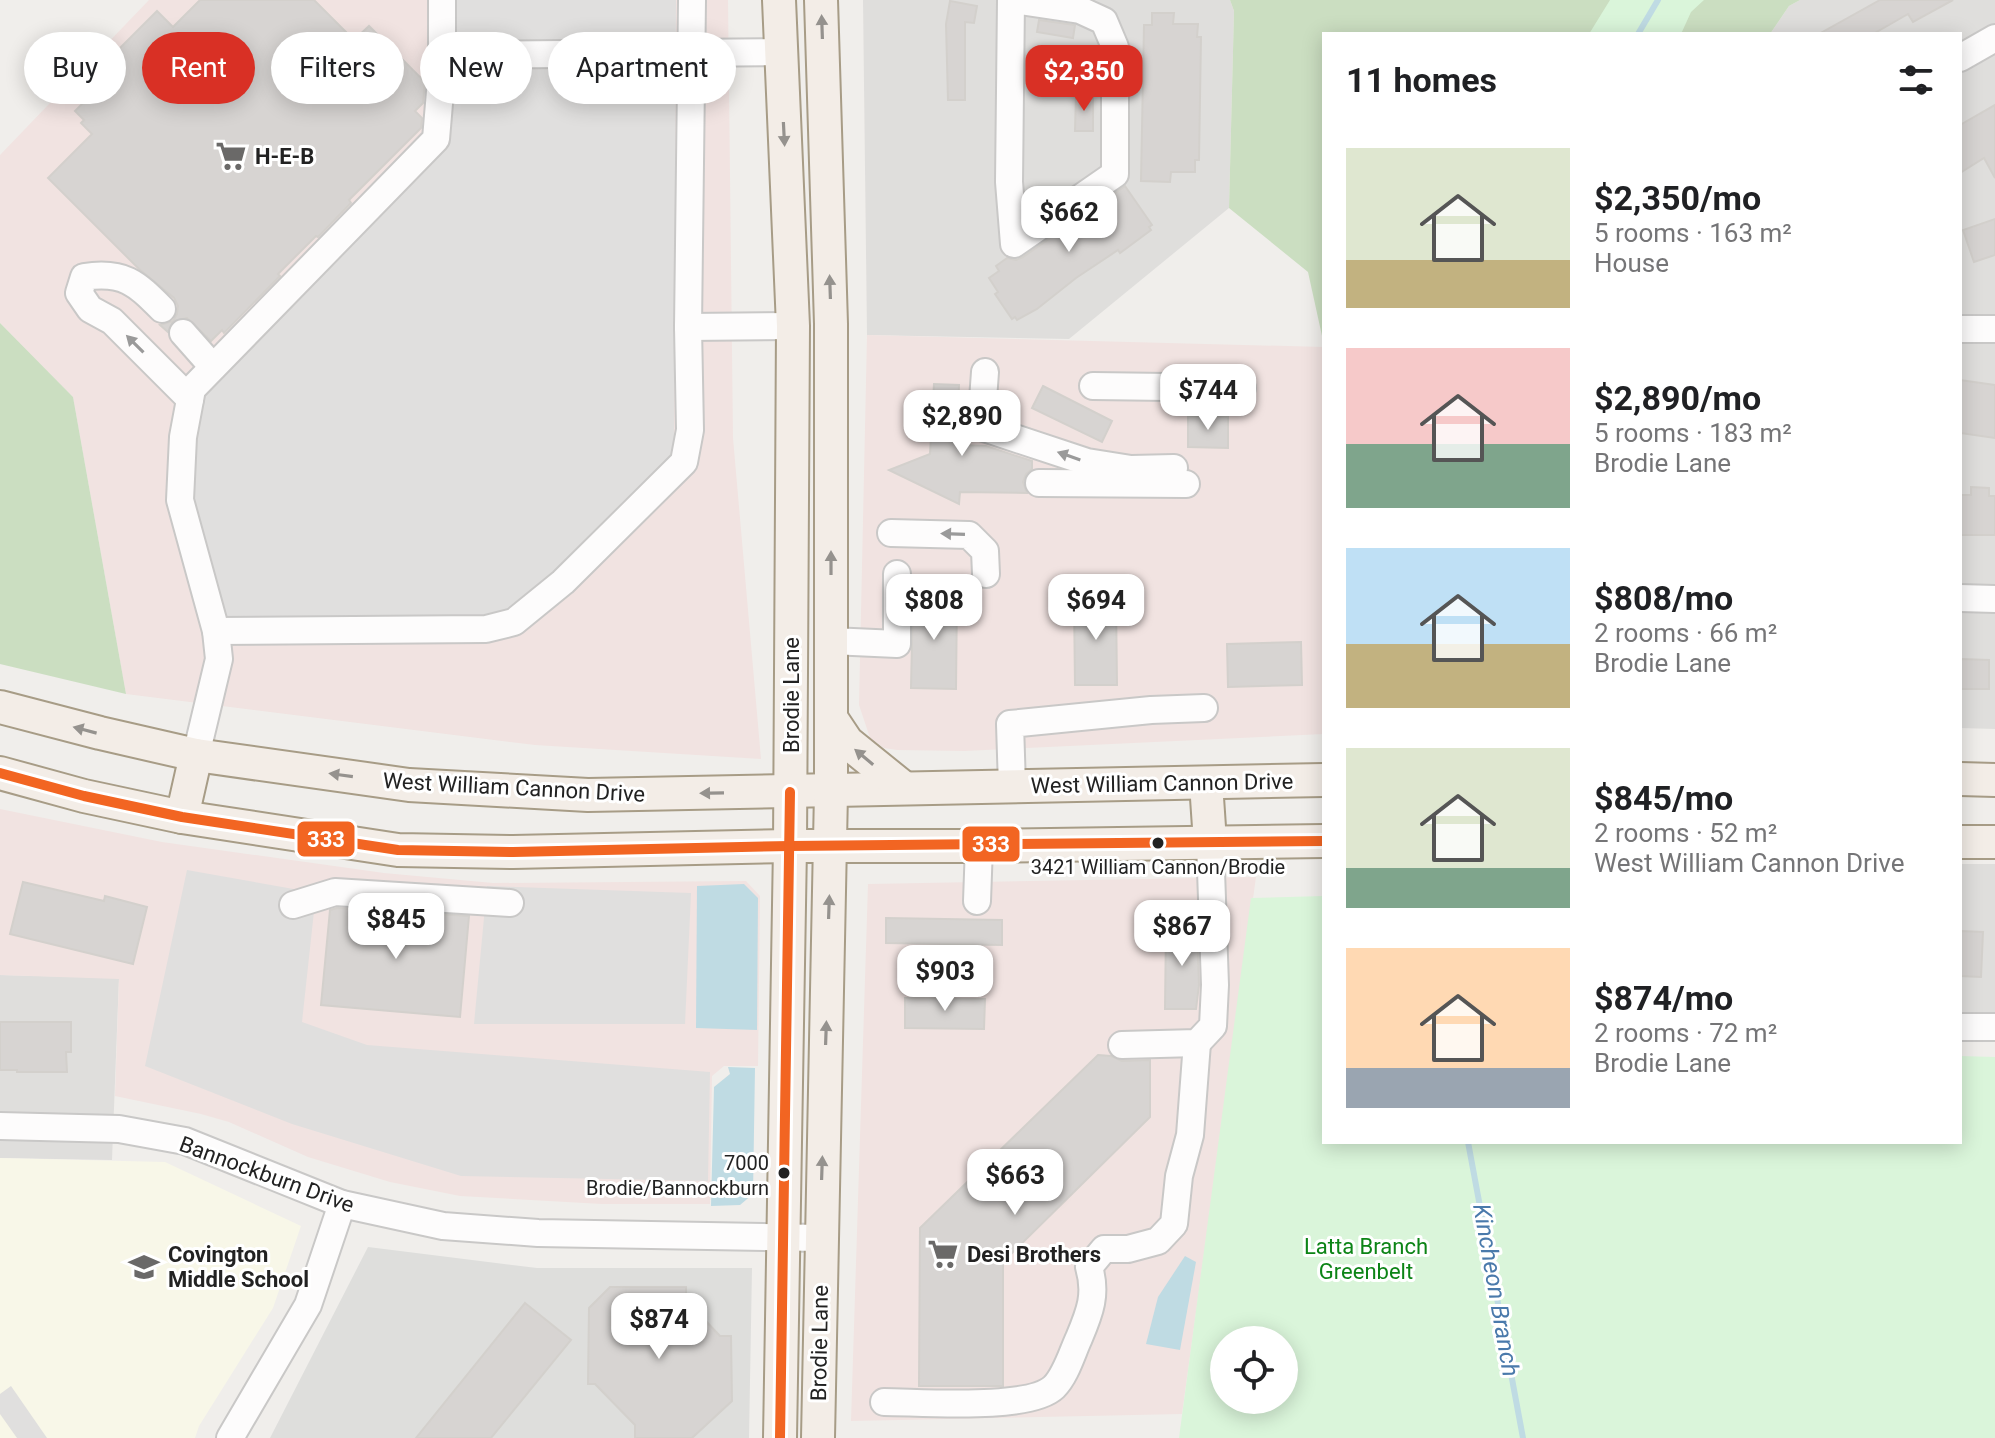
<!DOCTYPE html>
<html lang="en">
<head>
<meta charset="utf-8">
<style>
  :root { --surface:#fff; --page:#f2f2f2; --text:#202124; --muted:#757577; --accent:#d93025 }
  body { margin:0; font-family:Roboto,sans-serif; background:var(--page); color:var(--text); height:100vh; display:flex; flex-direction:column; font-size:30px; white-space:nowrap }
  * { box-sizing:border-box; margin:0 }
  p { font-size:26px; color:var(--muted) }
  .icon { flex:none; width:44px; height:44px; fill:none; stroke:currentColor; stroke-width:2; stroke-linecap:round; stroke-linejoin:round }
  .map { position:relative; flex:1; overflow:hidden }
  .details { position:absolute; left:1322px; top:32px; width:640px; height:1112px; display:flex; flex-direction:column; background:var(--surface); border-radius:0px; box-shadow:0 4px 20px #0003 }
  .details>* { flex:none }
  .hud { position:absolute; left:24px; top:32px; width:760px; height:72px; display:flex; gap:16px }
  .buttons { position:absolute; left:1210px; top:1326px; display:grid; gap:16px }
  .buttons a { display:grid; place-items:center; width:88px; height:88px; border-radius:50%; background:var(--surface); box-shadow:0 4px 20px #0003; font-size:40px }
  .price { position:absolute; translate:-50% -68px; padding:0 18px; border-radius:16px; background:#fff; color:#222; font-size:26px; line-height:52px; filter:drop-shadow(0 2px 4px #0008) }
  .price::after { content:''; position:absolute; left:50%; top:48px; width:24px; height:18px; margin-left:-12px; background:inherit; clip-path:polygon(0 0,100% 0,50% 100%) }
  .price.selected { background:var(--accent); color:#fff }
  ul { padding:0; list-style:none }
  li { display:flex; align-items:center; gap:24px; height:200px; padding:0 24px }
  li span { display:grid; place-items:center; flex:none; width:224px; height:160px; border-radius:0px; color:#555 }
  li>.icon { margin-inline-start:auto }
  span .icon { width:96px; height:96px; fill:#fffc; stroke-width:1 }
  li b { font-size:34px }
  h2 { display:flex; justify-content:space-between; align-items:center; height:96px; padding:0 24px; font-size:34px }
  .tag { padding:0 28px; border-radius:36px; background:var(--surface); box-shadow:0 4px 20px #0003; font-size:28px; line-height:72px }
  .tag.selected { background:var(--accent); color:#fff }
  .map>svg:first-child { display:block }
</style>
</head>
<body>
<div class="map">
<svg width="1995" height="1438" viewBox="0 0 1995 1438">
  <rect width="100%" height="100%" fill="#f0eeeb"/>
  <g fill="#dfdedc">
    <polygon points="863,0 1230,0 1234,11 1229,208 1069,339 867,335"/>
    <polygon points="1800,0 1995,0 1995,729 1960,728 1960,34 1770,34 1789,6"/>
    <rect x="1960" y="864" width="35" height="155"/>
    <polygon points="0,975 119,978 112,1160 0,1158"/>
  </g>
  <g fill="#f1e3e1">
    <polygon points="149,0 728,0 733,438 761,759 535,745 126,694 73,397 0,323 0,155"/>
    <polygon points="867,335 1324,347 1324,734 964,751 897,750 884,748 870,738 859,705"/>
    <polygon points="0,809 162,842 384,873 493,883 746,881 760,896 758,1066 724,1066 712,1076 710,1204 602,1204 460,1196 390,1182 308,1157 229,1122 201,1114 115,1096 119,979 0,975"/>
    <polygon points="1256,877 1182,1414 851,1421 868,884"/>
  </g>
  <polygon fill="#f8f7e8" points="0,1158 165,1162 301,1226 273,1308 199,1426 195,1438 0,1438"/>
  <polygon fill="#dededc" points="368,1247 537,1268 752,1268 749,1438 270,1438"/>
  <g fill="#cbdec1">
    <polygon points="1230,0 1800,0 1789,6 1770,34 1324,34 1324,345 1308,272 1229,208 1234,11"/>
    <polygon points="0,323 73,397 126,694 0,664"/>
  </g>
  <g fill="#daf5da" fill-rule="evenodd">
    <polygon points="1610,0 1704,0 1691,12 1681,34 1589,34"/>
    <path d="M1324,896V1142H1960V1056L1995,1057V1438H1179L1251,898ZM1284,1340V1400H1224V1340Z"/>
  </g>
  <g fill="#e0dfde">
    <polygon points="448,0 676,0 674,458 501,621 205,620 180,414 446,137"/>
    <polygon points="187,870 316,893 302,1022 367,1045 710,1072 708,1181 461,1176 292,1124 145,1066"/>
    <polygon points="487,886 691,893 685,1024 474,1024"/>
    <polygon points="11,1386 47,1438 17,1438 0,1414 0,1394"/>
  </g>
  <g fill="#bfdbe3">
    <polygon points="744,884 758,898 757,1030 696,1028 697,886"/>
    <polygon points="728,1067 755,1068 753,1194 740,1205 711,1206 714,1087 730,1074"/>
    <polygon points="1185,1256 1196,1262 1180,1350 1146,1344 1158,1297"/>
  </g>
  <g fill="none" stroke-linecap="round" stroke-linejoin="round">
    <g stroke="#bfdbe3" stroke-width="6">
      <polyline points="1638,34 1658,0"/>
      <polyline points="1468,1142 1523,1438"/>
    </g>
  </g>
  <g fill="#d7d4d2" stroke="#d3d0cc" stroke-width="2">
    <polygon points="200,0 314,0 354,40 369,26 425,82 423,103 415,111 422,118 421,128 349,200 351,203 318,237 316,236 278,274 280,276 224,333 222,330 211,341 187,318 173,321 168,332 160,325 173,321 177,314 178,306 174,298 139,269 48,178 92,134 81,123 84,120 75,111 108,78 99,69 157,11 173,27"/>
    <polygon points="1880,0 1953,0 1913,22 1908,14 1873,34 1819,34"/>
    <polygon points="950,1 977,6 974,23 965,22 965,100 948,100 946,24"/>
    <polygon points="1152,13 1174,13 1173,24 1198,24 1197,37 1201,37 1199,160 1195,160 1195,172 1171,172 1170,182 1141,181 1144,25 1152,25"/>
    <polygon points="1039,20 1075,25 1073,38 1037,32"/>
    <polygon points="1076,94 1093,95 1093,131 1075,131"/>
    <polygon points="1995,105 1995,178 1984,158 1960,173 1960,125"/>
    <polygon points="1125,186 1152,225 1149,227 1151,230 1120,253 1118,250 1076,278 1037,309 1017,320 1015,317 1012,319 995,294 998,292 989,278 999,271 996,266 1007,258 1016,260 1023,257"/>
    <polygon points="1995,219 1995,255 1974,262 1963,230"/>
    <polygon points="1960,380 1995,385 1995,438 1960,433"/>
    <polygon points="934,384 959,385 957,445 986,446 1032,461 1032,469 1026,474 1023,482 1027,493 960,492 959,504 889,470 930,454"/>
    <polygon points="1043,386 1112,421 1102,442 1032,408"/>
    <polygon points="1188,416 1228,417 1228,448 1188,447"/>
    <polygon points="1971,487 1989,488 1989,496 1995,496 1995,535 1960,535 1960,495 1971,495"/>
    <polygon points="913,595 957,595 956,689 911,688"/>
    <polygon points="1074,600 1116,600 1117,685 1075,685"/>
    <polygon points="1301,642 1302,685 1228,687 1227,644"/>
    <polygon points="1960,659 1989,660 1989,689 1960,689"/>
    <polygon points="23,882 104,901 105,896 147,907 133,964 10,934"/>
    <polygon points="337,908 469,916 460,1017 321,1005 330,910"/>
    <polygon points="886,918 1002,920 1002,945 886,943"/>
    <polygon points="1166,927 1197,928 1199,985 1196,1009 1165,1009"/>
    <polygon points="1960,931 1983,932 1981,977 1960,976"/>
    <polygon points="905,998 985,999 984,1029 905,1028"/>
    <polygon points="0,1022 71,1022 71,1052 66,1052 67,1072 17,1072 17,1070 0,1070"/>
    <polygon points="1098,1055 1111,1056 1122,1061 1150,1060 1150,1117 1003,1262 1003,1386 919,1386 920,1228"/>
    <polygon points="610,1287 686,1287 686,1300 720,1336 731,1336 732,1401 692,1438 635,1438 635,1425 595,1384 588,1384 589,1308"/>
    <polygon points="525,1303 571,1340 491,1438 416,1438"/>
  </g>
  <g fill="none" stroke-linecap="round" stroke-linejoin="round">
    <g stroke="#c9c8c7" stroke-width="30">
      <g id="minor">
        <polyline points="1011,0 1009,182 1014,244 1115,174 1115,47 1104,21 1080,10 1014,0"/>
        <polyline points="442,55 780,52"/>
        <polyline points="1960,58 1995,38"/>
        <path d="M162,309C136,283 124,271 84,277L79,293L90,309L112,321L190,399"/>
        <polyline points="688,327 793,326"/>
        <polyline points="1960,329 1995,329"/>
        <polyline points="183,333 213,367"/>
        <polyline points="985,372 981,427 1087,462 1131,469 1174,468"/>
        <polyline points="1093,386 1242,388"/>
        <polyline points="1039,483 1186,484"/>
        <polyline points="891,533 969,535 985,551 986,574"/>
        <polyline points="1960,598 1995,599"/>
        <polyline points="216,631 486,629 514,622 563,582 684,462 690,430 688,327 692,0"/>
        <polyline points="831,641 897,644 897,574"/>
        <polyline points="196,755 219,659 216,631 180,500 183,437 192,389 436,139 442,68 442,0"/>
        <polyline points="1012,786 1010,724 1151,710 1204,708"/>
        <polyline points="977,901 979,846"/>
        <polyline points="293,905 335,892 510,903"/>
        <polyline points="1960,1027 1995,1027"/>
        <polyline points="1122,1045 1197,1043 1213,1026 1215,985 1210,842"/>
        <polyline points="0,1126 119,1129 185,1141 342,1204 443,1226 538,1233 820,1238"/>
        <path d="M884,1402C920,1402 1029,1411 1054,1387C1066,1375 1072,1353 1079,1338C1090,1312 1097,1294 1089,1267L1104,1249H1128L1158,1241L1174,1224L1179,1176L1190,1135L1197,1043"/>
        <polyline points="230,1438 308,1305 342,1204"/>
      </g>
    </g>
    <g stroke="#a79c86" stroke-width="36">
      <g id="major">
        <polyline points="779,0 793,326 790,846 780,1438"/>
        <polyline points="0,707 100,733 196,755 409,785 588,795 1324,780"/>
        <polyline points="831,718 847,742 904,788"/>
        <polyline points="0,773 84,796 182,817 398,850 513,852 790,846 979,846 1324,841"/>
        <polyline points="1960,779 1995,780"/>
        <polyline points="1206,783 1210,842"/>
        <polyline points="182,817 196,755"/>
        <polyline points="1960,842 1995,842"/>
        <polyline points="818,1438 831,792 831,324 821,0"/>
      </g>
    </g>
    <use href="#minor" stroke="#fdfcfc" stroke-width="26"/>
    <use href="#major" stroke="#f3ede7" stroke-width="32"/>
    <g stroke="#fff" stroke-width="16">
      <g id="bus-1">
        <polyline points="0,773 84,796 182,817 398,850 513,852 790,846 1324,841"/>
        <polyline points="780,1438 790,792"/>
      </g>
    </g>
    <use href="#bus-1" stroke="#f26522" stroke-width="10"/>
  </g>
  <defs><path id="oneway-solid" d="M-6-.8H1V-3.2L6.5 0L1 3.2V.8H-6Z" transform="scale(2)"/></defs>
  <g fill="#95928e">
    <use href="#oneway-solid" transform="translate(822 27) rotate(-92)"/>
    <use href="#oneway-solid" transform="translate(784 134) rotate(87)"/>
    <use href="#oneway-solid" transform="translate(830 287) rotate(-92)"/>
    <use href="#oneway-solid" transform="translate(831 563) rotate(-90)"/>
    <use href="#oneway-solid" transform="translate(85 730) rotate(-165)"/>
    <use href="#oneway-solid" transform="translate(864 757) rotate(-140)"/>
    <use href="#oneway-solid" transform="translate(341 775) rotate(-172)"/>
    <use href="#oneway-solid" transform="translate(712 793) rotate(179)"/>
    <use href="#oneway-solid" transform="translate(829 907) rotate(-88)"/>
    <use href="#oneway-solid" transform="translate(826 1033) rotate(-88)"/>
    <use href="#oneway-solid" transform="translate(822 1168) rotate(-88)"/>
  </g>
  <g fill="#9a9a9a">
    <use href="#oneway-solid" transform="translate(135 344) rotate(-135)"/>
    <use href="#oneway-solid" transform="translate(1069 456) rotate(-161)"/>
    <use href="#oneway-solid" transform="translate(953 534) rotate(-178)"/>
  </g>
  <defs>
    <g id="supermarket-bare" transform="scale(2.4)"><path d="M-6-5.5h2.5l.6 2H6L4.5 2H-2.5L-4.4-4H-6ZM-1.5 3.2a1.3 1.3 0 1 0 .1 0ZM3 3.2a1.3 1.3 0 1 0 .1 0Z" fill="#6a6968" stroke="#fff" stroke-width="2.5" paint-order="stroke"/></g>
    <g id="school-bare" transform="scale(2.4)"><path d="M0-5L7-2L0 1L-7-2ZM-4 1L0 2.5L4 1V4Q0 6-4 4Z" fill="#6a6968" stroke="#fff" stroke-width="2.5" paint-order="stroke"/></g>
  </defs>
  <g fill-rule="evenodd">
    <use href="#supermarket-bare" x="231" y="156"/>
    <use href="#supermarket-bare" x="943" y="1254"/>
    <use href="#school-bare" x="144" y="1267"/>
  </g>
  <g fill="#222" stroke="#fff" stroke-width="3">
    <circle cx="1158" cy="843" r="7"/>
    <circle cx="784" cy="1173" r="7"/>
  </g>
  <g text-anchor="middle" stroke-width="6" stroke-linejoin="round" paint-order="stroke">
    <g font-size="20" fill="#222" stroke="#fff">
      <text x="1158" y="874">3421 William Cannon/Brodie</text>
      <text x="769" y="1170" text-anchor="end">7000<tspan x="769" dy="25">Brodie/Bannockburn</tspan></text>
    </g>
    <g font-size="22" font-weight="bold" fill="#222" stroke="#fff" text-anchor="start">
      <text x="255" y="164">H-E-B</text>
      <text x="168" y="1262">Covington<tspan x="168" dy="25">Middle School</tspan></text>
      <text x="967" y="1262">Desi Brothers</text>
    </g>
    <g font-size="22" fill="#222" stroke="#fff">
      <text transform="translate(791 695) rotate(-90)" y="8">Brodie Lane</text>
      <text transform="translate(1162 783) rotate(-1)" y="8">West William Cannon Drive</text>
      <text transform="translate(514 787) rotate(3)" y="8">West William Cannon Drive</text>
      <text transform="translate(267 1174) rotate(20)" y="8">Bannockburn Drive</text>
      <text transform="translate(819 1343) rotate(-89)" y="8">Brodie Lane</text>
    </g>
    <g font-size="22" fill="#0c8416" stroke="#fff">
      <text x="1366" y="1254">Latta Branch<tspan x="1366" dy="25">Greenbelt</tspan></text>
    </g>
    <g font-size="24" font-style="italic" fill="#4a7aab" stroke="#fff">
      <text transform="translate(1496 1290) rotate(80)" y="8">Kincheon Branch</text>
    </g>
  </g>
  <g stroke="#fff" stroke-width="3">
    <rect x="296" y="820" width="60" height="38" rx="8" fill="#f26522"/>
    <rect x="961" y="825" width="60" height="38" rx="8" fill="#f26522"/>
  </g>
  <g font-size="22" text-anchor="middle" font-weight="bold" fill="#fff">
    <text x="326" y="847">333</text>
    <text x="991" y="852">333</text>
  </g>
</svg>
<div class="buttons">
<a><svg class="icon" aria-label="locate" viewBox="0 0 24 24"><circle cx="12" cy="12" r="6"/><path d="M12 2v4M12 18v4M2 12h4M18 12h4"/></svg></a>
</div>
<b class="price selected" style="left:1084px;top:113px">$2,350</b>
<b class="price" style="left:1069px;top:254px">$662</b>
<b class="price" style="left:1208px;top:432px">$744</b>
<b class="price" style="left:962px;top:458px">$2,890</b>
<b class="price" style="left:934px;top:642px">$808</b>
<b class="price" style="left:1096px;top:642px">$694</b>
<b class="price" style="left:396px;top:961px">$845</b>
<b class="price" style="left:1182px;top:968px">$867</b>
<b class="price" style="left:945px;top:1013px">$903</b>
<b class="price" style="left:1015px;top:1217px">$663</b>
<b class="price" style="left:659px;top:1361px">$874</b>
<div class="hud">
<a class="tag">Buy</a>
<a class="tag selected">Rent</a>
<a class="tag">Filters</a>
<a class="tag">New</a>
<a class="tag">Apartment</a>
</div>
<section class="details">
<h2>11 homes<svg class="icon" aria-label="filters" viewBox="0 0 24 24"><path d="M4 7h16M4 17h16"/><circle cx="9" cy="7" r="2"/><circle cx="15" cy="17" r="2"/></svg></h2>
<ul>
<li><span style="background:linear-gradient(#dfe7d0 70%,#c2b280 0)"><svg class="icon" aria-label="home" viewBox="0 0 24 24"><path d="M3 11l9-7 9 7M6 9v11h12V9"/></svg></span><div><b>$2,350/mo</b><p>5 rooms · 163 m²</p><p>House</p></div></li>
<li><span style="background:linear-gradient(#f6c9c9 60%,#7fa58c 0)"><svg class="icon" aria-label="home" viewBox="0 0 24 24"><path d="M3 11l9-7 9 7M6 9v11h12V9"/></svg></span><div><b>$2,890/mo</b><p>5 rooms · 183 m²</p><p>Brodie Lane</p></div></li>
<li><span style="background:linear-gradient(#bfe0f5 60%,#c2b280 0)"><svg class="icon" aria-label="home" viewBox="0 0 24 24"><path d="M3 11l9-7 9 7M6 9v11h12V9"/></svg></span><div><b>$808/mo</b><p>2 rooms · 66 m²</p><p>Brodie Lane</p></div></li>
<li><span style="background:linear-gradient(#dfe7d0 75%,#7fa58c 0)"><svg class="icon" aria-label="home" viewBox="0 0 24 24"><path d="M3 11l9-7 9 7M6 9v11h12V9"/></svg></span><div><b>$845/mo</b><p>2 rooms · 52 m²</p><p>West William Cannon Drive</p></div></li>
<li><span style="background:linear-gradient(#ffd9b3 75%,#9aa5b1 0)"><svg class="icon" aria-label="home" viewBox="0 0 24 24"><path d="M3 11l9-7 9 7M6 9v11h12V9"/></svg></span><div><b>$874/mo</b><p>2 rooms · 72 m²</p><p>Brodie Lane</p></div></li>
</ul>
</section>
</div>
</body>
</html>
